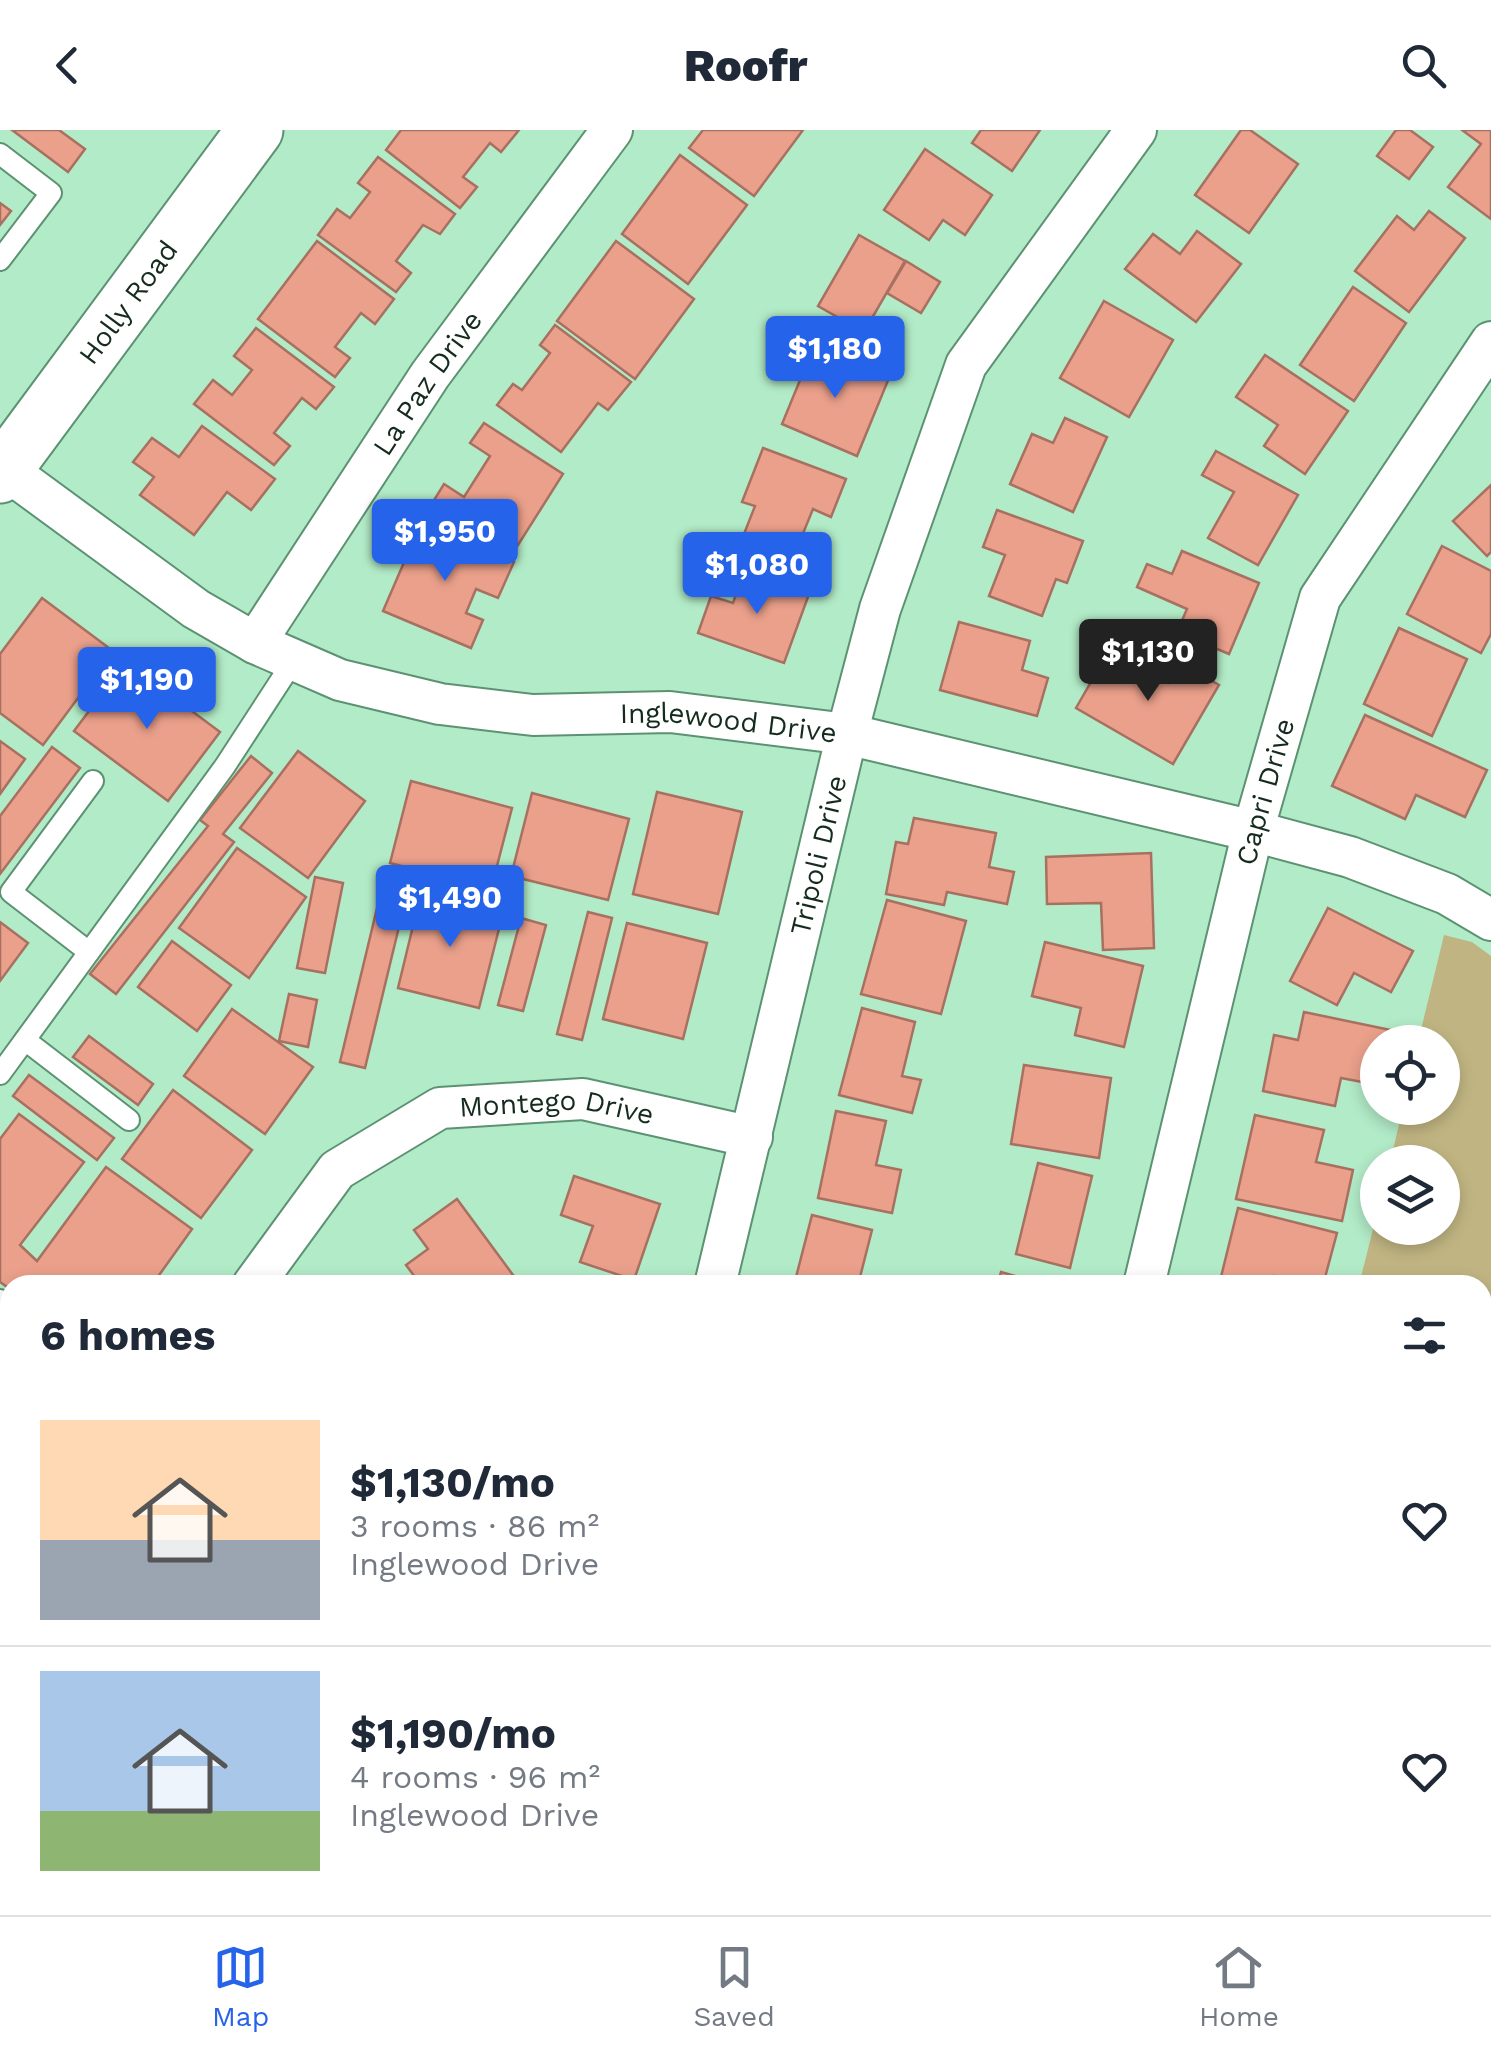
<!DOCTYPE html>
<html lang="en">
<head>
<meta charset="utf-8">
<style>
  :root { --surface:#fff; --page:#f2f2f3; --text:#1f2937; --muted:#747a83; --line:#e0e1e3; --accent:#2563eb }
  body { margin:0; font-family:"Work Sans",sans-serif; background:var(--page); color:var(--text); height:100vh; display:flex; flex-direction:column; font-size:38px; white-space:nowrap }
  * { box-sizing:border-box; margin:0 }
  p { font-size:32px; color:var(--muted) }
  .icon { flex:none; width:55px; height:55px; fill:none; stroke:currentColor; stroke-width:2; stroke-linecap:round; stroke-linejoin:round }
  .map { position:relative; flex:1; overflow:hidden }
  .details { position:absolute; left:0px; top:1145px; width:1492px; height:640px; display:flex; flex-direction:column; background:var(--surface); border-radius:30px 30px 0 0; box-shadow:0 5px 15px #0003 }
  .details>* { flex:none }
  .buttons { position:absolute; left:1360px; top:895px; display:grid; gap:20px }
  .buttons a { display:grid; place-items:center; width:100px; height:100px; border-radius:50%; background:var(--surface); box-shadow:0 5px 15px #0003; font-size:50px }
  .price { position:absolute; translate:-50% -85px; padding:0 22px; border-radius:10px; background:var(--accent); color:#fff; font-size:32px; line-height:65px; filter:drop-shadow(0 2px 5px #0008) }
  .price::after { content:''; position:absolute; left:50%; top:60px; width:30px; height:22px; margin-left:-15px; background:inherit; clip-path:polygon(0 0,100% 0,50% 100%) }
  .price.on { background:#222; color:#fff }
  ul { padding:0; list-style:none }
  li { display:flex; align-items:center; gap:30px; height:250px; padding:0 40px }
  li+li { border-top:2px solid var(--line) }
  li span { display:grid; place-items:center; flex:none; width:280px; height:200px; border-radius:0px; color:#555 }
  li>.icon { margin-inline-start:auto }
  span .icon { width:120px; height:120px; fill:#fffc; stroke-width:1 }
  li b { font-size:42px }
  h2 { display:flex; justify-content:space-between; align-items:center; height:120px; padding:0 40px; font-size:42px }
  header { display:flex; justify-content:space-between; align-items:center; height:130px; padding:0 40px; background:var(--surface); font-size:45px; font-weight:800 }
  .menu { display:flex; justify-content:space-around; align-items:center; height:140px; border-top:2px solid var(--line); background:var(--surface); font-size:28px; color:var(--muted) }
  .menu a { display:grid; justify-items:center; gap:5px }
  .menu .on { color:var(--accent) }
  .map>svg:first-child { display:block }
</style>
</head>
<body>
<header><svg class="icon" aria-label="back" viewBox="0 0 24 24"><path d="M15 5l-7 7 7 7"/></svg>Roofr<svg class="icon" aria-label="search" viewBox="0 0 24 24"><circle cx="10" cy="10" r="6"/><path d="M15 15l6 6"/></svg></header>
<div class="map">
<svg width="1491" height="1785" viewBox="0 0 1491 1785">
  <rect width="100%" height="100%" fill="#b2ebc7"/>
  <polygon fill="#c0b582" points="1444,805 1472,812 1491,826 1491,1785 1093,1785 1099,1775 1482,1775 1482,1155 1359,1155 1377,1083 1378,1098 1442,1098 1442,1032 1390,1032 1403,978 1442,978 1442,912 1418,912"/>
  <g fill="#eaa08b" stroke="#a87060" stroke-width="2.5">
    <polygon points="12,0 59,0 85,19 68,42"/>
    <polygon points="401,0 519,0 501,22 490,13 463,47 477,57 460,78 386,20"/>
    <polygon points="703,0 803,0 754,66 689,18"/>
    <polygon points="981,0 1040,0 1012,41 972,13"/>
    <polygon points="1241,0 1250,0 1298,34 1249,103 1195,65"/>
    <polygon points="1396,0 1410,0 1433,17 1409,49 1377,26"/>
    <polygon points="1462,0 1491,0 1491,89 1448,57 1481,14"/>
    <polygon points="925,19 992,65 965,105 943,90 929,110 884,80"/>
    <polygon points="680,25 747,75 688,154 622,104"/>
    <polygon points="378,27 455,84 440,104 423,95 396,131 411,143 396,162 318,105 337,79 350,88 370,62 358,53"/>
    <polygon points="0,73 11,81 0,95"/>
    <polygon points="1429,81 1465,108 1409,182 1355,141 1397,86 1414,100"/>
    <polygon points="1197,101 1241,134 1196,192 1125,139 1153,104 1180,124"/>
    <polygon points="859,105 905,131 864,202 818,176"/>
    <polygon points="317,111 394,169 375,194 361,183 335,217 350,228 335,247 258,189"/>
    <polygon points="616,111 694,169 635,249 557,191"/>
    <polygon points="906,131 940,152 921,183 887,163"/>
    <polygon points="1353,157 1406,193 1354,271 1300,235"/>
    <polygon points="1104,171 1173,210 1129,287 1060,248"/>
    <polygon points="555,195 631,252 608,280 598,273 561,322 497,275 513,254 522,260 550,223 540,215"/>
    <polygon points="256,198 334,257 316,279 302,268 274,303 290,316 274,335 194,274 213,250 232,265 252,240 234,226"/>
    <polygon points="814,216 889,248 857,326 782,294"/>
    <polygon points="1265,225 1348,281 1305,344 1264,316 1278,295 1236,267"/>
    <polygon points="1065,288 1107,307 1073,382 1010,354 1032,304 1053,313"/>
    <polygon points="484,293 563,344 511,426 431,375 444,354 464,367 490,326 470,313"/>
    <polygon points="202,296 275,349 251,380 227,362 194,405 140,365 154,347 133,332 152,308 179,327"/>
    <polygon points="763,318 846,349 831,387 813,379 795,423 744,404 755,376 742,372"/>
    <polygon points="1216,321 1298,365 1258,435 1208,408 1234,362 1202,345"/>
    <polygon points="1491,355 1491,422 1487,426 1453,391"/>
    <polygon points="997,380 1083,411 1067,453 1056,449 1042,486 989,466 1005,425 983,417"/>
    <polygon points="421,393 514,432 498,468 476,459 466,483 483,490 471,518 383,481"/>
    <polygon points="1442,416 1491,441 1491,504 1481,523 1407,484"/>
    <polygon points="1182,421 1259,453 1229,524 1177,502 1187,479 1137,457 1147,434 1172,444"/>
    <polygon points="744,442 809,464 784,533 698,503 711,466 733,473"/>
    <polygon points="42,468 113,521 43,615 0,583 0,524"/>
    <polygon points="959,492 1030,511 1022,540 1048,548 1037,586 940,560"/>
    <polygon points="1399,498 1467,529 1432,606 1364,574"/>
    <polygon points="1110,519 1168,553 1180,533 1219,555 1173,634 1076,578"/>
    <polygon points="126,532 220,602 168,671 74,601"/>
    <polygon points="1365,585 1487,640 1465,687 1416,665 1405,689 1332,656"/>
    <polygon points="0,611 25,629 0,664"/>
    <polygon points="52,617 80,638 0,744 0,686"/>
    <polygon points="298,621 365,671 308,748 240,698"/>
    <polygon points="251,626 272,643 223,704 234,712 116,864 90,844 208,696 200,690"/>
    <polygon points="411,651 512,678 491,759 390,733"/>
    <polygon points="657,662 742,682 718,784 633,764"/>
    <polygon points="532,663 629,689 608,770 511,746"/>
    <polygon points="914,688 996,703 989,737 1014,742 1007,774 947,762 944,775 886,764 896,712 908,714"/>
    <polygon points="237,718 306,767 249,848 179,798"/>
    <polygon points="1151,723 1154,818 1103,820 1101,773 1047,774 1046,727"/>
    <polygon points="385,745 410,751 365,938 340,932"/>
    <polygon points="315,747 343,753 325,843 297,838"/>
    <polygon points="421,763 503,783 479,878 398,858"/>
    <polygon points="887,770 966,791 941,884 861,864"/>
    <polygon points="1328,778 1413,821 1391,862 1354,843 1337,875 1290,851"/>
    <polygon points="588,782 612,788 582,910 557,904"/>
    <polygon points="521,788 546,795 523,881 498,875"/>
    <polygon points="0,792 28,813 0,851"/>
    <polygon points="627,793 707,813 683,909 603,889"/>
    <polygon points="172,811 231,855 197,901 138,857"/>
    <polygon points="1045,812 1143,836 1124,917 1075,905 1081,878 1032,866"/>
    <polygon points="289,864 317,870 308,917 279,911"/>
    <polygon points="862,878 915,892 902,946 921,950 912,983 839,965"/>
    <polygon points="232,879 313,937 265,1004 184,946"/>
    <polygon points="1304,882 1400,902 1398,912 1378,912 1378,955 1341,948 1335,976 1263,961 1274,905 1298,910"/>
    <polygon points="89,906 153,954 138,975 73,927"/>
    <polygon points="1024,935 1111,948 1099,1028 1011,1014"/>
    <polygon points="29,945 114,1008 97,1030 13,966"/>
    <polygon points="173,960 252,1020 201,1088 122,1029"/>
    <polygon points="836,981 886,991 876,1035 901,1040 892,1083 818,1068"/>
    <polygon points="19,984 84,1032 20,1115 37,1131 106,1037 192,1099 152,1155 10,1155 10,1159 0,1152 0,1009"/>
    <polygon points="1255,985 1324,1000 1316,1032 1353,1040 1342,1091 1236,1069"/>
    <polygon points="1038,1033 1092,1046 1070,1138 1016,1124"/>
    <polygon points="574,1046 660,1074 634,1150 580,1132 593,1096 561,1085"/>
    <polygon points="457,1069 513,1145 500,1155 421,1155 406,1135 428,1119 414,1100"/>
    <polygon points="1238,1078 1337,1103 1323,1155 1309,1155 1274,1146 1271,1155 1219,1155"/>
    <polygon points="812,1085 872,1100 858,1155 794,1155"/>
    <polygon points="1001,1142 1047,1155 997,1155"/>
    <polygon points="0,1198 10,1206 10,1344 0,1358"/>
    <polygon points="10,1622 10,1679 0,1671 0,1635"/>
    <polygon points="0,1679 10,1687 10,1710 5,1716 10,1719 10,1775 28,1775 20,1785 0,1785"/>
    <polygon points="145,1775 237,1775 230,1785 158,1785"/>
    <polygon points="420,1775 474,1775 487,1785 413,1785"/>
    <polygon points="623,1775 653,1775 667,1785 615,1785"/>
    <polygon points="694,1775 718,1775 710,1785"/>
    <polygon points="934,1775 988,1775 1002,1785 927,1785"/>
    <polygon points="1011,1775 1038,1775 1032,1785 1026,1785"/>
  </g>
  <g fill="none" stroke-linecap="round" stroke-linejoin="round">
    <g stroke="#5c9272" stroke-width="24">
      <g id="service">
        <polyline points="0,24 51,63 0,130"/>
        <polyline points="89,822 11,762 93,651"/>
        <polyline points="25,910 129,990"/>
        <polyline points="0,944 225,636 294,530"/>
        <polyline points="0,1170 10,1177"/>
      </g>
    </g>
    <g stroke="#5c9272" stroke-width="44">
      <g id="minor">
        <path id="s1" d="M5,339L196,479L255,513L340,550L440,574L533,585L670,582L847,604L1253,701L1350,727L1447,764L1491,790"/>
        <path id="s2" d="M255,513L430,245L612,0"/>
        <path id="s3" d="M253,1155L337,1040L440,978L583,969L752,1007"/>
        <path id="s4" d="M715,1155L847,604L880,479L966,235L1136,0"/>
        <path id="s5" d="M1144,1155L1253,701L1320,468L1491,212"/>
        <polyline points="0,1501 10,1487"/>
        <polyline points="318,1785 326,1775"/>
        <polyline points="826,1785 833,1775"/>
      </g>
    </g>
    <g stroke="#5c9272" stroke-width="59">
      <g id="secondary">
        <path id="s6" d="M0,345L255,0"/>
      </g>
    </g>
    <use href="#service" stroke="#fff" stroke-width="20"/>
    <use href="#minor" stroke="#fff" stroke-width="40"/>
    <use href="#secondary" stroke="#fff" stroke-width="55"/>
  </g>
  <g text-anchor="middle" stroke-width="9" stroke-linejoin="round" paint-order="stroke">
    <g font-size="28" fill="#152b1e" stroke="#bff8d4">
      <text dy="10" stroke="none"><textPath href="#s6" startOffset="215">Holly Road</textPath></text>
      <text dy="10" stroke="none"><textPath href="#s2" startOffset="312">La Paz Drive</textPath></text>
      <text dy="10" stroke="none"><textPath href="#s1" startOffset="790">Inglewood Drive</textPath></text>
      <text dy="10" stroke="none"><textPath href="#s5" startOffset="508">Capri Drive</textPath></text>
      <text dy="10" stroke="none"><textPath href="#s4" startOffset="442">Tripoli Drive</textPath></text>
      <text dy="10" stroke="none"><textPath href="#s3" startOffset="380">Montego Drive</textPath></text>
    </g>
  </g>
</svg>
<div class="buttons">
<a><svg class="icon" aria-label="locate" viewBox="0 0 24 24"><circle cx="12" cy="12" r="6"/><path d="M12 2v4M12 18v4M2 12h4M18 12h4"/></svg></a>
<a><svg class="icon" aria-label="layers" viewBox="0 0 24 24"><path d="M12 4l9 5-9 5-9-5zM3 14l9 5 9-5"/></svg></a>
</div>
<b class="price" style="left:835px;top:271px">$1,180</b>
<b class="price" style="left:445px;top:454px">$1,950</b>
<b class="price" style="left:757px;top:487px">$1,080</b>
<b class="price on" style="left:1148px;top:574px">$1,130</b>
<b class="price" style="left:147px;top:602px">$1,190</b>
<b class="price" style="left:450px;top:820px">$1,490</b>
<section class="details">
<h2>6 homes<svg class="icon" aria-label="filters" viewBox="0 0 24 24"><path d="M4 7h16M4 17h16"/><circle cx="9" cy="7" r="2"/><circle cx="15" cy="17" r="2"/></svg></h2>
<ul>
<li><span style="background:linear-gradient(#ffd9b3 60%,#9aa5b1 0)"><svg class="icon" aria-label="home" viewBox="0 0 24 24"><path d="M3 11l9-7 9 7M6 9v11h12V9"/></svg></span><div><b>$1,130/mo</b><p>3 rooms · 86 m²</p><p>Inglewood Drive</p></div><svg class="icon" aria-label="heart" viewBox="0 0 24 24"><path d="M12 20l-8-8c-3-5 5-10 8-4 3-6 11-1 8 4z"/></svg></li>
<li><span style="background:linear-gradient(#a9c7e8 70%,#8fb573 0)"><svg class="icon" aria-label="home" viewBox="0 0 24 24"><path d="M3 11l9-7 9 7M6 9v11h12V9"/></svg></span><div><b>$1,190/mo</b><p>4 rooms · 96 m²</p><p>Inglewood Drive</p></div><svg class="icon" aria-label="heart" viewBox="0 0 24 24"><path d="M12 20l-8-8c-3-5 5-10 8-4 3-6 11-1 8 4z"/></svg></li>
</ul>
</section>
</div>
<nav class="menu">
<a class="on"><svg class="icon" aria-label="map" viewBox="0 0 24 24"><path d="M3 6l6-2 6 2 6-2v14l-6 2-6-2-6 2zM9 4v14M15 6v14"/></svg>Map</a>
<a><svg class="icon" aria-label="saved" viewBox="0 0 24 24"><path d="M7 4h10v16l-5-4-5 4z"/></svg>Saved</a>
<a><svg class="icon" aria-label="home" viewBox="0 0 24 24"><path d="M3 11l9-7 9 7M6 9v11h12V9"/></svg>Home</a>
</nav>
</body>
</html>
